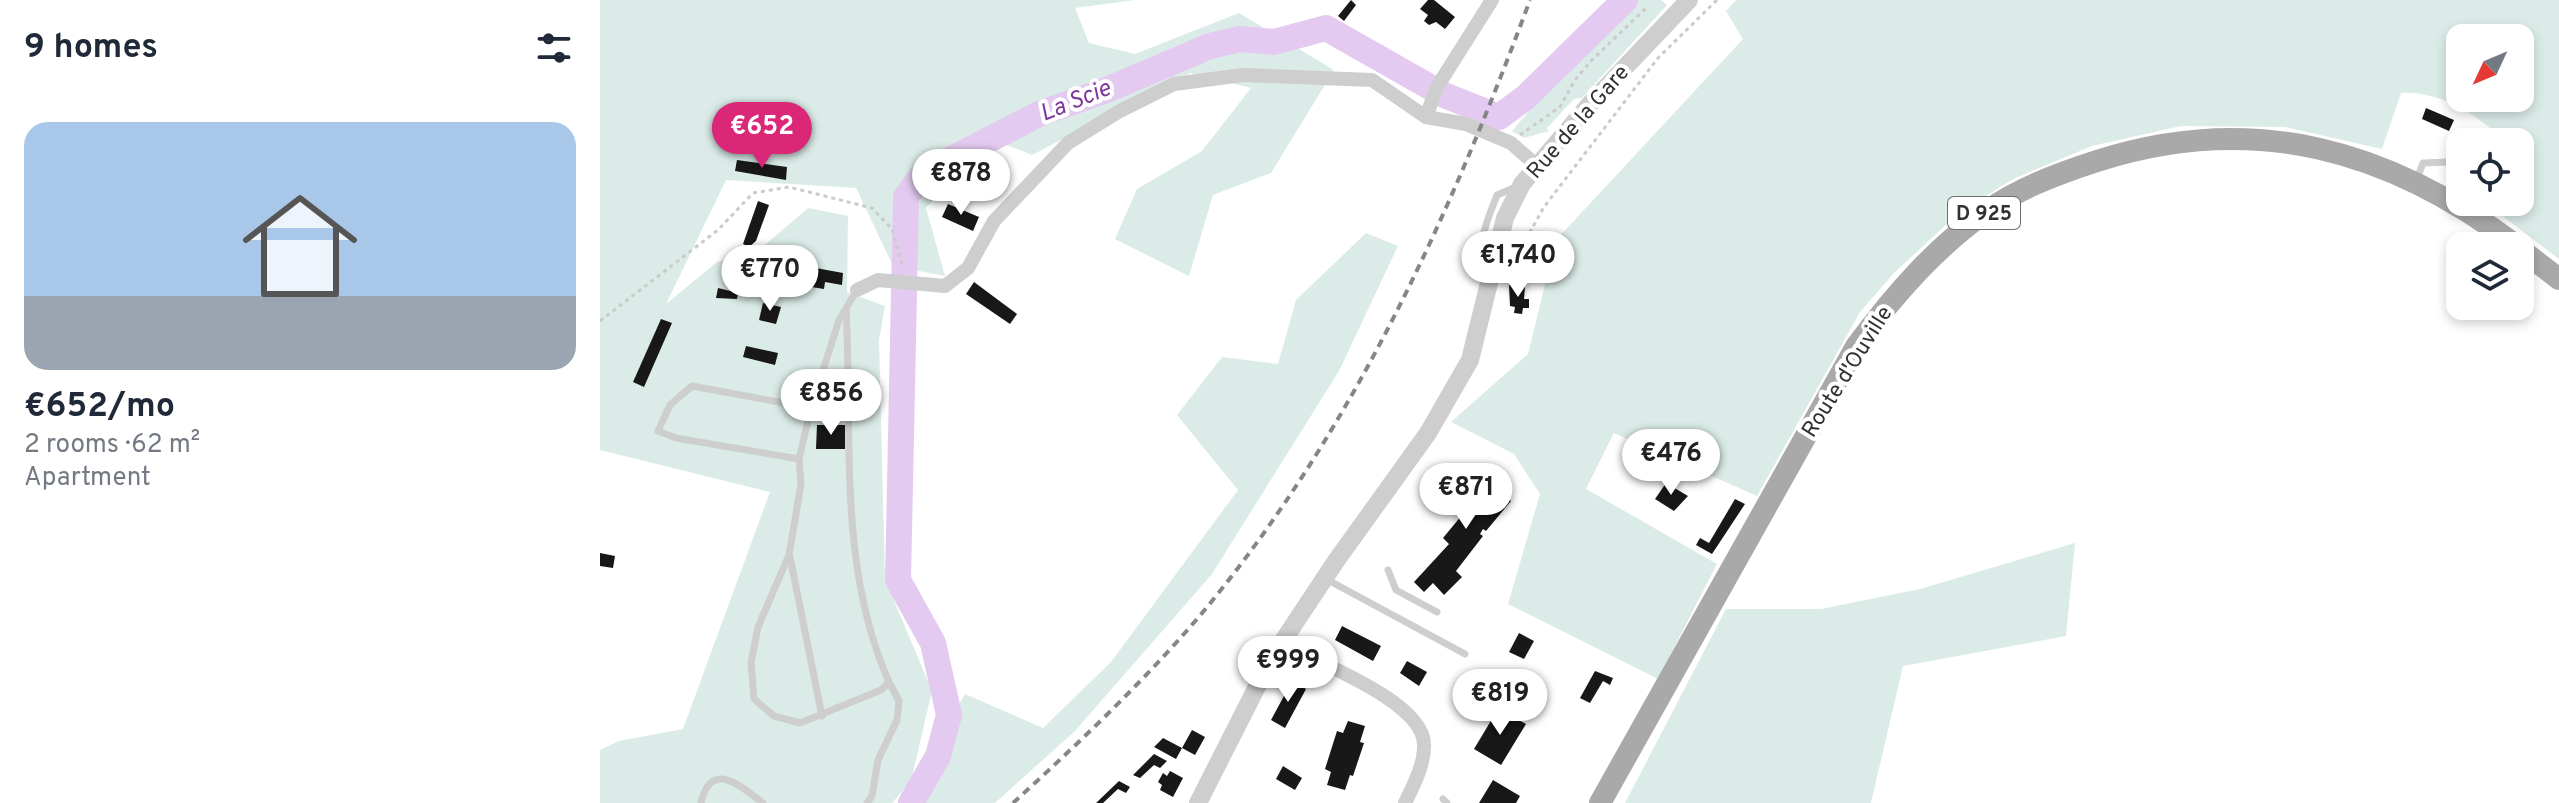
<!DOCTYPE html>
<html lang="en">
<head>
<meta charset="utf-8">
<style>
  :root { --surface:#fff; --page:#f6f6f7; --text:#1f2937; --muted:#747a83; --accent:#db2777 }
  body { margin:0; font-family:Overpass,sans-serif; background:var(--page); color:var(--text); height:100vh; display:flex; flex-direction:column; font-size:30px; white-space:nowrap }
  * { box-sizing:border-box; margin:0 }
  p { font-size:26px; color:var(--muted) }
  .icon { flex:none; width:44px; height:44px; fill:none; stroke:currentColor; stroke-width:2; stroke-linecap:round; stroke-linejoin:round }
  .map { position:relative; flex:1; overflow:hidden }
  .panel { display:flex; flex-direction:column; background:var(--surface); width:600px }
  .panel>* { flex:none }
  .needle { width:52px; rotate:226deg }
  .buttons { position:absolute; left:1846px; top:24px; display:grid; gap:16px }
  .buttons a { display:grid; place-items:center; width:88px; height:88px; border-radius:16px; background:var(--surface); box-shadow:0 4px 12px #0003; font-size:40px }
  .price { position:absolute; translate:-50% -68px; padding:0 18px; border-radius:28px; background:#fff; color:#222; font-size:26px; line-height:52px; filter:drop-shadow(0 2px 4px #0008) }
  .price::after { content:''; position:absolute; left:50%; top:48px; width:24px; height:18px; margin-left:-12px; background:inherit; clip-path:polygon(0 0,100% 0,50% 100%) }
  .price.selected { background:var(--accent); color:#fff }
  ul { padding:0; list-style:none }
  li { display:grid; align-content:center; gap:16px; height:424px; padding:0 24px }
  li span { display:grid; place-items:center; height:248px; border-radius:24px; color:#555 }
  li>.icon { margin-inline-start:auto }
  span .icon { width:144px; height:144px; fill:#fffc; stroke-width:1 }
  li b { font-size:34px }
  h2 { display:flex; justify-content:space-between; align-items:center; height:96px; padding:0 24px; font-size:34px }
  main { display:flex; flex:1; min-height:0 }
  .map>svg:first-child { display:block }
</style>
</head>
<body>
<main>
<section class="panel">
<h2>9 homes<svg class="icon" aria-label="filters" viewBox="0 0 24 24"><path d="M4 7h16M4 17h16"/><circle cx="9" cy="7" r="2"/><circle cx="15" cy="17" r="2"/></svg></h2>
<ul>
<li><span style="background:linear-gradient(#a9c7e8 70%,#9aa5b1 0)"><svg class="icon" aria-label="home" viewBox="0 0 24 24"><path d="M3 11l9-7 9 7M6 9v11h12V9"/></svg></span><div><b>€652/mo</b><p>2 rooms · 62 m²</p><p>Apartment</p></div></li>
</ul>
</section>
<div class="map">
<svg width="1959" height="803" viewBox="0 0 1959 803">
  <rect width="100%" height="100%" fill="#fff"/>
  <g fill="#dbece8" fill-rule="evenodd">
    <polygon points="0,0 535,0 475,8 489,43 535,54 639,13 734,70 671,173 613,195 589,276 515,239 537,189 602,151 651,88 590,73 432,155 392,139 326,208 345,276 293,266 256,188 126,180 66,304 117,262 159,250 208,208 248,216 247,292 285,306 279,340 285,579 332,691 311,781 292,803 0,803 0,750 19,741 83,729 170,492 0,450"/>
    <polygon points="1032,0 1061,0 1067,5 982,98 974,99 947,128 949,131 924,138 912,131 991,38"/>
    <path d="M1136,0H1959V259L1884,202H1920V142H1888L1895,132C1869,110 1835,91 1801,93L1782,149L1685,127L1581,126L1492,146L1413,179L1360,212L1294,273L1260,312L1157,496L1014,433L986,489L1117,564L1058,679L908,604L940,494L914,454L851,422L928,354L956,240L1143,39L1126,11ZM1860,38H1920V98H1860Z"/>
    <polygon points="766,233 798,246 739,371 612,574 475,731 395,803 303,803 365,694 443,728 511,662 638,490 577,415 622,357 678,364 696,300"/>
    <polygon points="1475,543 1466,636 1303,666 1271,803 1025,803 1126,609 1221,609 1320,589"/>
  </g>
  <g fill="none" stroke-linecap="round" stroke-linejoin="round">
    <polyline stroke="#e4caf0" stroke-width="26" points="311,803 338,756 349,715 333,643 298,580 306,197 324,173 439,114 509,89 610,46 640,39 674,42 726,28 844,95 899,117 926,97 1025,0"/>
  </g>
  <g fill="#181818">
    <polygon points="751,0 756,5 744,21 738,16"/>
    <polygon points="828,0 834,0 855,17 845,29 836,22 829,25 824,21 828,15 820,9"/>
    <polygon points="1826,108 1854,120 1849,131 1822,119"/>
    <polygon points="137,160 187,167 186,180 135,171"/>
    <polygon points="158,201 169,205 156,241 149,247 143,244"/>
    <polygon points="348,204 379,217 373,231 342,217"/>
    <polygon points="167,259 243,273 242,285 225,282 224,289 187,283 185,291 159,287"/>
    <polygon points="374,282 417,314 410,324 366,294"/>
    <polygon points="909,285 925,287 924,299 929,299 929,308 923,308 922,314 914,313 915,307 910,306"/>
    <polygon points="118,288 138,293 137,299 116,298"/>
    <polygon points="163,303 181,307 176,324 159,320"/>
    <polygon points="61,319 72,323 44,387 33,382"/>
    <polygon points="146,346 178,353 175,365 143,357"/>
    <polygon points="217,425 245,425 245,449 216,449"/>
    <polygon points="877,464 907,485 901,494 911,501 886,531 883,529 880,534 883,536 856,571 862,577 844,595 833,583 824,592 814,582 849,544 843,538 862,515 860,513 879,487 867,479"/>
    <polygon points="1066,483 1088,496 1074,511 1055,499"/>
    <polygon points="1135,499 1145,504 1112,554 1096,545 1100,538 1109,543"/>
    <polygon points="0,553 15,556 13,568 0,566"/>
    <polygon points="742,626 781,646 773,661 735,640"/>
    <polygon points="919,633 934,641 924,659 909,652"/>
    <polygon points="807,661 827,672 819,686 800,673"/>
    <polygon points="995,671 1013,678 1010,685 1003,681 990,703 980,698"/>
    <polygon points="692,681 706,689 685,728 671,720"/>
    <polygon points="898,709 926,724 901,765 874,749"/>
    <polygon points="748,721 765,726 760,742 764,743 753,776 750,775 745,790 727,785 731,772 725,769 737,731 743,733"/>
    <polygon points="592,730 605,737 595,755 582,748 576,759 554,747 563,738 582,748"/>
    <polygon points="554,754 567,761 560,768 554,765 540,778 533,775"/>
    <polygon points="683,766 702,778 695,790 676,779"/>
    <polygon points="570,771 583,778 573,797 560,790 562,785 558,782 563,773 567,776"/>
    <polygon points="893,780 920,796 916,803 879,803"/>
    <polygon points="519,781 530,787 526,793 518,789 503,803 496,803"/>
  </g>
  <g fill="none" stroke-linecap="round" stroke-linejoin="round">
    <g stroke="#cbcbcb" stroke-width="3" stroke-dasharray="4 4" stroke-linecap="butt">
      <polyline points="920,135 960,107 975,80 991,61 1046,8"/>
      <polyline points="910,268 944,207 1058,58 1117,0"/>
      <polyline points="0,321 118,230 153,193 189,187 272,208 292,229 303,268"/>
    </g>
    <g stroke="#cecece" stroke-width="7">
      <polyline points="1817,179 1823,163 1847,162 1859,172"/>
      <path d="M889,269C874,244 888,220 897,195L916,187"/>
      <path d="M246,309C253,434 237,565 289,682L281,690L200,723L174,716L154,699L151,663L158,627L189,555L201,484L199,459L76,438L58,431L70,405L92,386L211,408L239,320L257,290"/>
      <polyline points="199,459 211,408"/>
      <polyline points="190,557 222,716"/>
      <polyline points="788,570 796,590 837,612"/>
      <polyline points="726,579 865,654"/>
      <polyline points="843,799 847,803"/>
      <path d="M101,803C111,758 141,787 163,803"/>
      <polyline points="267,803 272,796 278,760 297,720 299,701 289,682"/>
    </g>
    <g stroke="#cecece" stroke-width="14">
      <polyline points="826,117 837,87 892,0"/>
      <polyline points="257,290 278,280 345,286 368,268 394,221 468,143 518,112 574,84 643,75 772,80 826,117 866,124 911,143 936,165"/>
      <path d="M682,643C716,662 823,701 824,744C825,764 813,786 805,803"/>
    </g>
    <polyline stroke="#cecece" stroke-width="18" points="598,803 671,659 736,561 828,433 870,360 905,218 922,184 989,105 1089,0"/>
    <g stroke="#a9a9a9" stroke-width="22">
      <polyline points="1920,249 1959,279"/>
      <path d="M1000,803L1257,345C1295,294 1335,248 1387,211C1419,188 1460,173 1497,161C1653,111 1789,149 1917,246"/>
    </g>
    <path stroke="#868686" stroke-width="4" stroke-dasharray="8 6" stroke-linecap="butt" d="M413,803C480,742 555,671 612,601C756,424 851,213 930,0"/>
  </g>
  <g text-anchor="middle" stroke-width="8" stroke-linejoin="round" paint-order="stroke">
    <rect fill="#fff" stroke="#6f6f6f" stroke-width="2" x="1348" y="197" width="72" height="32" rx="6"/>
    <g font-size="20" font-weight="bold" fill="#313131">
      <text x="1384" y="220">D 925</text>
    </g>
    <g font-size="22" fill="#313131" stroke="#fff">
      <text transform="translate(977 121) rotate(-49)" y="8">Rue de la Gare</text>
      <text transform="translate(1246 371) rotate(-58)" y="8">Route d'Ouville</text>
    </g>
    <g font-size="24" font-style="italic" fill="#7d379b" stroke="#fff">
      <text transform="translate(475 100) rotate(-22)" y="8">La Scie</text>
    </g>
  </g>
</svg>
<div class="buttons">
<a><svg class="needle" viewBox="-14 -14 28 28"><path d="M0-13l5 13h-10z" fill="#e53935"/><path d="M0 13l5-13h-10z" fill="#747a83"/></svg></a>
<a><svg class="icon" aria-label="locate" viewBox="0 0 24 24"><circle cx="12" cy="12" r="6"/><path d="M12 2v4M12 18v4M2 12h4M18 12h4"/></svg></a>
<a><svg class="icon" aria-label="layers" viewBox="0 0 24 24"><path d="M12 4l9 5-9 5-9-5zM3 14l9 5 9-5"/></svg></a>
</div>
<b class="price selected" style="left:162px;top:170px">€652</b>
<b class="price" style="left:361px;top:217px">€878</b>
<b class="price" style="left:918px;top:299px">€1,740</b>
<b class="price" style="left:170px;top:313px">€770</b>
<b class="price" style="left:231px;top:437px">€856</b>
<b class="price" style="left:1071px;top:497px">€476</b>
<b class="price" style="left:866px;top:531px">€871</b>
<b class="price" style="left:688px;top:704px">€999</b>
<b class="price" style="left:900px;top:737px">€819</b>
</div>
</main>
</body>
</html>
